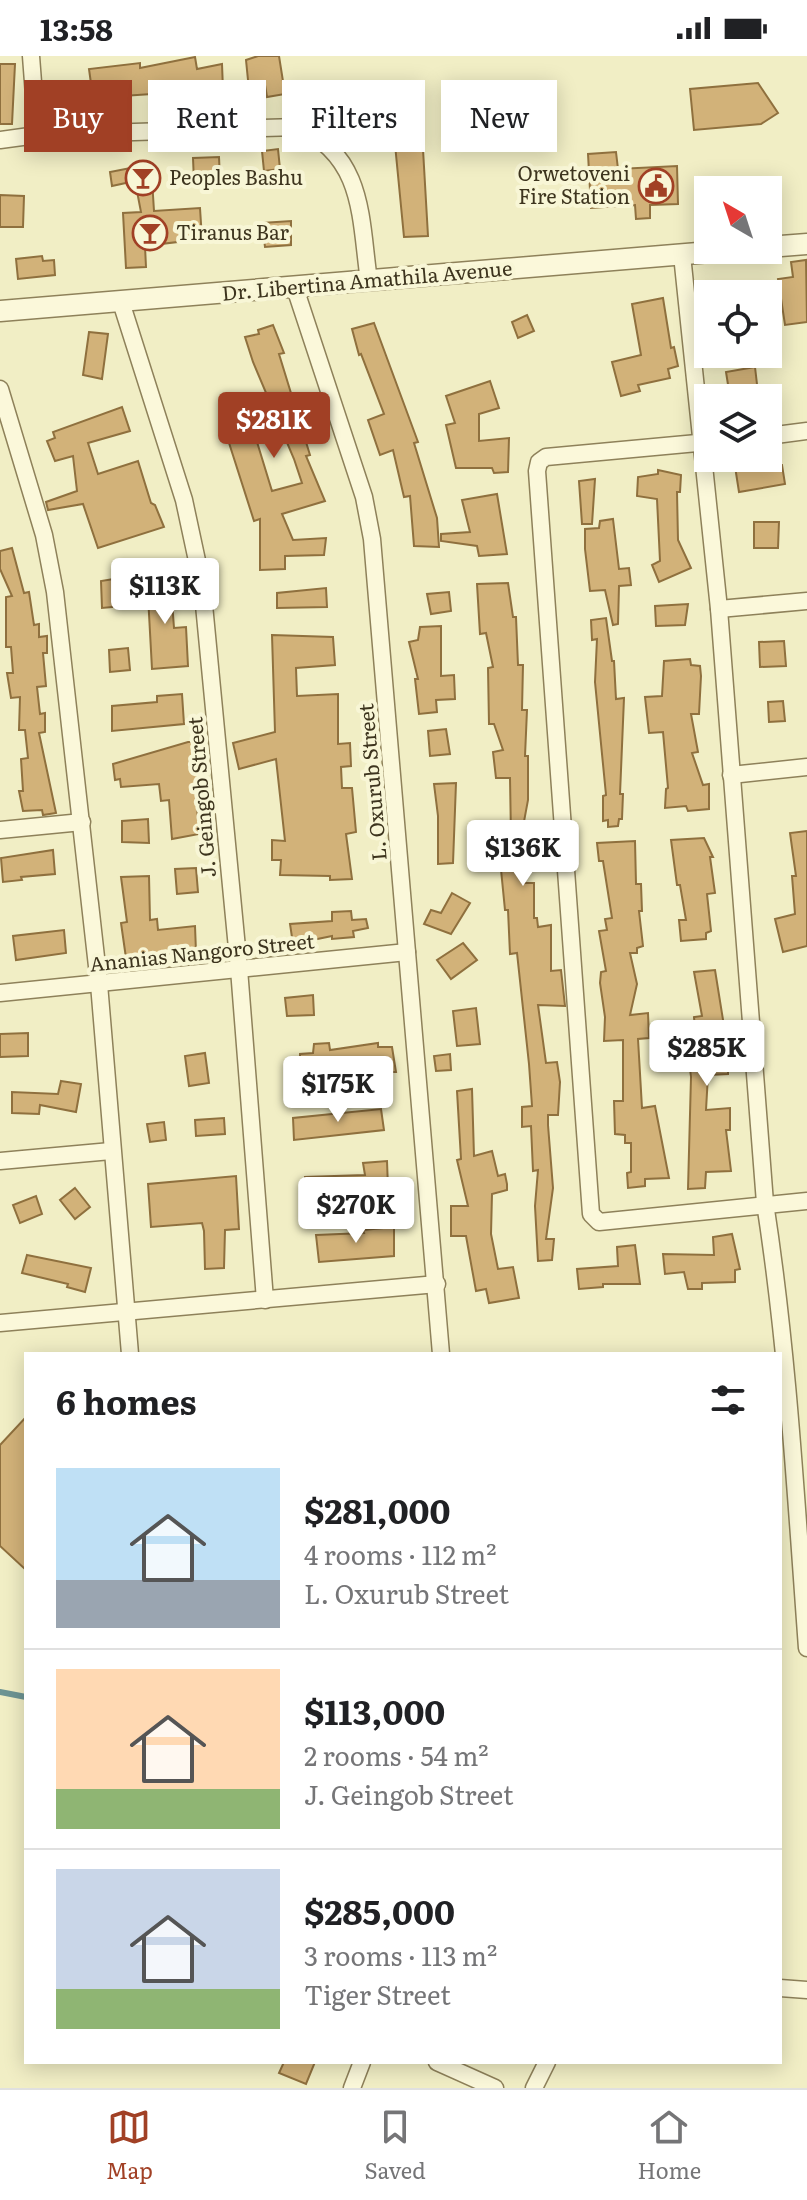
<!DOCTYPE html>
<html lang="en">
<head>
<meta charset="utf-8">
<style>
  :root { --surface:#fff; --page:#f6f6f6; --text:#202124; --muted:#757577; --line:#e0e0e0; --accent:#a14025 }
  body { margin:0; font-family:Literata,serif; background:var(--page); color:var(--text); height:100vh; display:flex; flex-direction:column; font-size:30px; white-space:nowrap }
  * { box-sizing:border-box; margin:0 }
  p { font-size:26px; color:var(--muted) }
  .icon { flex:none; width:44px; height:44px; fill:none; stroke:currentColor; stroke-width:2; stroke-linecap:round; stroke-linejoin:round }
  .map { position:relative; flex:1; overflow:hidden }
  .details { position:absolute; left:24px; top:1296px; width:758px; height:712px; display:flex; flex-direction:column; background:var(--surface); border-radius:0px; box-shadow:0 4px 20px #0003 }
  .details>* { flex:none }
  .banner { position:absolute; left:24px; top:24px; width:760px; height:72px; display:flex; gap:16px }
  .needle { width:52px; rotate:321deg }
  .tools { position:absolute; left:694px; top:120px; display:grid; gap:16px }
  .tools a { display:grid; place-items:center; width:88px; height:88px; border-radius:0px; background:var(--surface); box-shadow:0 4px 20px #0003; font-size:40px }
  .price { position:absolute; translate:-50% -68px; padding:0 18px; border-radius:8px; background:#fff; color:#222; font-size:26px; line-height:52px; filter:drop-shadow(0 2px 4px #0008) }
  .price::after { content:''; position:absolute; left:50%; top:48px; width:24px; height:18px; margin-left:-12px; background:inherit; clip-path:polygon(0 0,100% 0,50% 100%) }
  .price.active { background:var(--accent); color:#fff }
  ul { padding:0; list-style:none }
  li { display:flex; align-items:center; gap:24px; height:200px; padding:0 32px }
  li+li { border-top:2px solid var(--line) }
  li span { display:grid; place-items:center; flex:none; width:224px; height:160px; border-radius:0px; color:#555 }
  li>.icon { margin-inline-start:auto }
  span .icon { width:96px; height:96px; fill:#fffc; stroke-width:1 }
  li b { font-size:34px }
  h2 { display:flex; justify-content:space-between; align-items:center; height:96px; padding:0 32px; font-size:34px }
  .chip { padding:0 28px; border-radius:0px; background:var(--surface); box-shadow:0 4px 20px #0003; font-size:28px; line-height:72px }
  .chip.active { background:var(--accent); color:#fff }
  .status { display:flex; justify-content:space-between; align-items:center; height:56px; padding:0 40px; background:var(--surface); direction:ltr }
  .status svg { height:22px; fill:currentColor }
  .menu { display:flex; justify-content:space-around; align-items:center; height:112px; border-top:2px solid var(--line); background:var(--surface); font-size:22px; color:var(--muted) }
  .menu a { display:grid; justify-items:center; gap:4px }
  .menu .active { color:var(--accent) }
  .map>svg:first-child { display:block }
</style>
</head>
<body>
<div class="status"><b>13:58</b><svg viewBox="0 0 49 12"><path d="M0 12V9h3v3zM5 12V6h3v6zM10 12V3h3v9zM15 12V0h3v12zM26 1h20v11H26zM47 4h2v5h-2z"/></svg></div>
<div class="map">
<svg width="807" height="2032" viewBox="0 0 807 2032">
  <rect width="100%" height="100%" fill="#f1eec5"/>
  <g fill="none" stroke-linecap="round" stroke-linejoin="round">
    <polyline stroke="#6d9493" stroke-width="6" points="0,1636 26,1641"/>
  </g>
  <g fill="#d2b279" stroke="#8f703e" stroke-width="2">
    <polygon points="258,0 279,0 285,38 267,41 265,29 249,34 246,4"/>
    <polygon points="195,1 197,13 222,8 223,34 200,38 200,42 177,45 175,33 152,38 93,42 89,13 140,7 140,12"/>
    <polygon points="0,8 15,8 12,68 0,68"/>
    <polygon points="758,27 778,57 761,68 694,74 690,33"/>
    <polygon points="422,76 428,180 404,181 394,78"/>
    <polygon points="278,93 280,113 264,115 262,95"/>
    <polygon points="616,96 618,113 677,110 678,148 650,149 650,162 636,163 635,149 591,152 588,98"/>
    <polygon points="219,101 220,123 194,126 193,102"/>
    <polygon points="151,108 154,155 200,152 202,183 145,190 146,211 126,212 123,157 141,156 135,125 112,130 110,116"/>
    <polygon points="0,139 24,140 23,171 0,171"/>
    <polygon points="291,165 291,189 265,191 262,167"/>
    <polygon points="42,200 43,205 54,204 55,219 18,223 16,203"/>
    <polygon points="806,204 807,266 785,269 778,223 793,221 791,206"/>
    <polygon points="663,242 671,292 674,291 678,310 668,313 670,322 638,329 640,335 621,340 612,306 641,299 632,248"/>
    <polygon points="527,259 534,275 518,282 512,266"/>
    <polygon points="374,267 418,386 414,387 437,462 439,491 414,490 410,440 404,441 393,394 380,399 368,364 384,358 361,298 359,299 352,273"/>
    <polygon points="273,269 284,297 279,298 310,399 306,400 325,445 282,458 293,484 326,482 324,499 285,500 285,513 260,514 260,463 254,465 222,365 246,350 272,435 302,427 294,403 253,306 245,281 259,278 258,274"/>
    <polygon points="89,276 108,278 102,323 83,319"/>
    <polygon points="755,311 758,337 730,341 726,316"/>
    <polygon points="490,325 499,352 479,358 479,385 509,382 508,416 494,417 492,412 456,412 446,369 455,367 446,340"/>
    <polygon points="122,351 130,375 88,387 98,418 138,405 151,447 155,449 164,471 98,492 83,448 48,454 46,446 77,435 73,400 55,405 47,385 55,382 53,376"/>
    <polygon points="746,402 767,402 768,410 782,409 785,428 739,436 734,404"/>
    <polygon points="658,414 681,419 680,436 677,436 678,484 691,512 659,526 652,509 660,505 657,443 637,440 638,421 658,418"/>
    <polygon points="595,423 592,468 582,468 579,425"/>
    <polygon points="497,438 507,498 479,500 477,490 441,485 441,478 470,476 462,444"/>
    <polygon points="613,463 619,513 629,512 631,529 619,530 618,568 613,569 605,534 590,535 585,493 585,473 599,472 600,465"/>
    <polygon points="754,466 779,466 778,492 754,492"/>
    <polygon points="12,492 24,537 29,536 34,569 39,568 39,581 47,580 47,597 43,597 46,630 37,631 40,658 45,657 45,676 39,677 56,757 43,759 42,754 23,755 19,735 23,735 21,703 28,702 25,674 19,674 20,641 11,642 7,617 13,617 11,591 6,591 6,541 12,540 0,513 0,495"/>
    <polygon points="170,518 174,572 186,571 188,610 152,613 147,521"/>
    <polygon points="120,522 123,550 102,552 101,525"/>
    <polygon points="508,527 513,561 516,561 518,609 523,609 522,654 527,654 525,700 528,700 528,744 520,787 528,786 523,827 534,827 534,862 537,862 538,871 551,869 551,915 561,914 565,950 538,949 546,1007 557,1006 560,1026 558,1059 548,1059 548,1069 553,1132 546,1183 554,1183 552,1204 538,1205 535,1150 538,1114 533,1115 531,1070 522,1071 522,1051 532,1050 529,1008 517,897 510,898 508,854 505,854 498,783 511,781 510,722 496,722 493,696 503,694 494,668 489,668 488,612 493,611 486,577 480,578 477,528"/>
    <polygon points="326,532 327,551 277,552 277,537"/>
    <polygon points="449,536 451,555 431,558 427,538"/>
    <polygon points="688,548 685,569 656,570 655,550"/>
    <polygon points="606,562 612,605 614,605 616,643 624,642 620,738 623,738 622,763 619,763 618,770 608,771 608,764 603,765 603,740 606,739 595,626 597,583 592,584 591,564"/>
    <polygon points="441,570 441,620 454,619 455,643 436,644 437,656 419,658 415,623 418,623 409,586 418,584 420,571"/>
    <polygon points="272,579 333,581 335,609 296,612 297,640 338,638 338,688 350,687 351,710 341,711 342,732 352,732 356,776 346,778 352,823 330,824 330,820 280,819 281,804 272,804 272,784 285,785 276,703 239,713 233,687 275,676"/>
    <polygon points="784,585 786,610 760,611 759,586"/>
    <polygon points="128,592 130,614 110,616 109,594"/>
    <polygon points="690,603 691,609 700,610 701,620 699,658 691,658 698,696 692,697 703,729 709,728 709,753 688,755 686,750 665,752 666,733 668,732 663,676 649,677 645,641 662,640 664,605"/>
    <polygon points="182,638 184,668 112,675 112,650 157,646 157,640"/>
    <polygon points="783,645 785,665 769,666 768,646"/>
    <polygon points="446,673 450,698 430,700 428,675"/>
    <polygon points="188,686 198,686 205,750 197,750 199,778 172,783 169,744 161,745 159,728 121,731 120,723 115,724 113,708"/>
    <polygon points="456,727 453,807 438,808 438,760 434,728"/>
    <polygon points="148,763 149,787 122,786 122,765"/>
    <polygon points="807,775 807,890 783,896 775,863 795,858 792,820 796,820 790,777"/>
    <polygon points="704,782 713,801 710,801 715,837 707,838 711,875 706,877 706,883 681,885 679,864 686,864 680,829 677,829 671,784"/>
    <polygon points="635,785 636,828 641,828 642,855 639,855 643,890 637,892 637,897 630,897 637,928 630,959 648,957 649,982 638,983 642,1052 655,1050 669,1122 645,1123 645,1130 628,1132 627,1117 631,1116 631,1087 625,1087 625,1079 615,1078 614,1045 623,1045 623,984 604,985 605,961 600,927 601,916 606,915 599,875 607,874 605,863 612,862 603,805 599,805 597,787"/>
    <polygon points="53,794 55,818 21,821 22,824 3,826 1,802"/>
    <polygon points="196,812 198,836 177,838 175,813"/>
    <polygon points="149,820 150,864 157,863 158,874 195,870 196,896 161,898 162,906 134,908 133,902 126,902 121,867 127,866 121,821"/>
    <polygon points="452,837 470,847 451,878 424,868 431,854 441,857"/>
    <polygon points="351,855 352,864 366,863 368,872 353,875 354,881 332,883 332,880 293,888 290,868 332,865 332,856"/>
    <polygon points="64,874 66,897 16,904 13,880"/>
    <polygon points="463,887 477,904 451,923 437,904"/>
    <polygon points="715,914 724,970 719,983 723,1001 728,1004 728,1018 708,1019 706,1054 730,1052 730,1074 726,1074 731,1115 706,1116 705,1132 688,1133 691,1021 688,997 697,996 694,961 702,960 694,916"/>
    <polygon points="313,939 314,959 287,960 285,942"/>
    <polygon points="476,952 480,988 457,990 453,955"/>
    <polygon points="28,977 28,1000 0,1001 0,978"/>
    <polygon points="329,987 330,994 378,987 378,991 392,991 396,1016 391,1016 390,1036 367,1038 366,1022 300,1026 300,998 313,997 314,988"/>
    <polygon points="205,997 209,1027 189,1030 185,1000"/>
    <polygon points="450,998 451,1014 436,1015 434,1000"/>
    <polygon points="61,1025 81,1028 76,1056 40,1049 39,1058 12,1057 12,1036 58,1038"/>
    <polygon points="472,1033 474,1100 492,1095 498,1120 505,1118 507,1128 507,1134 492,1138 491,1178 498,1213 513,1211 519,1242 489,1247 486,1233 476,1235 466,1180 451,1180 451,1150 468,1150 457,1104 461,1103 457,1035"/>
    <polygon points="381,1053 384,1074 294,1084 293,1062"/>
    <polygon points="224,1062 225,1078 196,1080 195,1064"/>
    <polygon points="164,1066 166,1084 150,1086 147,1068"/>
    <polygon points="387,1105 388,1132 379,1133 380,1141 359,1142 358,1136 307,1141 305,1121 365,1119 363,1107"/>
    <polygon points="236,1120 239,1173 225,1174 224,1212 205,1213 204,1175 202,1167 151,1171 148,1128"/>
    <polygon points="75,1132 90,1151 75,1163 60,1144"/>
    <polygon points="36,1140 42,1158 20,1167 13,1149"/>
    <polygon points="394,1171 394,1200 319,1206 316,1179 364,1177 363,1174"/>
    <polygon points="732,1178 740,1213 735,1214 735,1226 702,1227 702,1233 688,1233 684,1216 665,1218 663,1198 714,1199 713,1181"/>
    <polygon points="635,1189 640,1228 603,1228 603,1231 579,1233 577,1213 618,1210 617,1191"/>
    <polygon points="27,1199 91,1212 85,1236 67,1231 68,1228 22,1217"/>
    <polygon points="26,1361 26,1514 0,1490 0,1389"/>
    <polygon points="284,2006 315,2006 306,2028 279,2017"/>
  </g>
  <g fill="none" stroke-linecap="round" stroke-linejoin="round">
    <g stroke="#8e815a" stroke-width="19">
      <g id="minor">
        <polyline points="31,0 37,79"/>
        <path d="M0,84L37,79L298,71C365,101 360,163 369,225"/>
        <path d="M682,199L719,553L765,1147C788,1295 796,1443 807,1592"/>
        <polyline points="295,232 364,441 372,483 441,1298"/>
        <polyline points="121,246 184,444 202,528 239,913 265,1244"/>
        <polyline points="0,333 44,479 55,536 99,928 130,1298"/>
        <polyline points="768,380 807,375"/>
        <polyline points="708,386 546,401 539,406 537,415 591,1158 599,1166 807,1145"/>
        <polyline points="719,553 807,545"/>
        <polyline points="731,719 807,711"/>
        <polyline points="0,774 82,766"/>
        <polyline points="0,937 407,896"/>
        <polyline points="0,1105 111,1095"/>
        <polyline points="0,1267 437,1228"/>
        <polyline points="780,1932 807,1934"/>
        <polyline points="437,2006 495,2032"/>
        <polyline points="352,2032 362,2006"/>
        <polyline points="534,2032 547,2006"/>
      </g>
    </g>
    <g stroke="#8e815a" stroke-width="23">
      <g id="tertiary">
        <polyline points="768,191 807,188"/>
        <polyline points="0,255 734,194"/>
      </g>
    </g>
    <use href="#minor" stroke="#fbf8da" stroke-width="16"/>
    <use href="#tertiary" stroke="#fbf8da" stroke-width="20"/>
  </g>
  <defs>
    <g id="bar-ring" transform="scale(1.8)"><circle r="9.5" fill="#f8f6d6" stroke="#a14025" stroke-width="1.5"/><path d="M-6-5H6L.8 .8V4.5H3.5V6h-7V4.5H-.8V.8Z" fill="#a14025"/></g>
    <g id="civic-ring" transform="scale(1.8)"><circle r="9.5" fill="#f8f6d6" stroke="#a14025" stroke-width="1.5"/><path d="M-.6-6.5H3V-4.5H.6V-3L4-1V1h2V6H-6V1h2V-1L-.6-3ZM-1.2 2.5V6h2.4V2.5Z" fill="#a14025"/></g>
  </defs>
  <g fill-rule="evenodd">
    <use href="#bar-ring" x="143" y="122"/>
    <use href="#civic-ring" x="656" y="130"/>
    <use href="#bar-ring" x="150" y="177"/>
  </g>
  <g text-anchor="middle" stroke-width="8" stroke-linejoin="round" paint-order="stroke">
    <g font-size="20" fill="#3d341e" stroke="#f8f6d6" text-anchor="start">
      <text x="630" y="125" text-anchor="end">Orwetoveni<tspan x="630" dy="23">Fire Station</tspan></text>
      <text x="169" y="129">Peoples Bashu</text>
      <text x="176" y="184">Tiranus Bar</text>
    </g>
    <g font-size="20" fill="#3d341e" stroke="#f8f6d6">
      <text transform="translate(367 225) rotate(-5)" y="7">Dr. Libertina Amathila Avenue</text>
      <text transform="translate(373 726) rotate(-95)" y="7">L. Oxurub Street</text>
      <text transform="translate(202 741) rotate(-95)" y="7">J. Geingob Street</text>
      <text transform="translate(202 897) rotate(-6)" y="7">Ananias Nangoro Street</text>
    </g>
  </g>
</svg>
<div class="tools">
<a><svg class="needle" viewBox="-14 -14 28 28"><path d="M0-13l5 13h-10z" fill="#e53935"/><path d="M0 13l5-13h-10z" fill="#757577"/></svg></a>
<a><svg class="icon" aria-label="locate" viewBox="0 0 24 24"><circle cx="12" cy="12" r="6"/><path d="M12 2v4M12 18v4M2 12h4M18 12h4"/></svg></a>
<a><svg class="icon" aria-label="layers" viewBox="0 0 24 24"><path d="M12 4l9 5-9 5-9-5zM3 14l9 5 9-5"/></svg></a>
</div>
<b class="price active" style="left:274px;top:404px">$281K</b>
<b class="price" style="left:165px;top:570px">$113K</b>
<b class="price" style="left:523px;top:832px">$136K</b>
<b class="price" style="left:707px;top:1032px">$285K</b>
<b class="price" style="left:338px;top:1068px">$175K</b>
<b class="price" style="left:356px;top:1189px">$270K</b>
<div class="banner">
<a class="chip active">Buy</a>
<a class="chip">Rent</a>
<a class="chip">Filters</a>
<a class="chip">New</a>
</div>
<section class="details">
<h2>6 homes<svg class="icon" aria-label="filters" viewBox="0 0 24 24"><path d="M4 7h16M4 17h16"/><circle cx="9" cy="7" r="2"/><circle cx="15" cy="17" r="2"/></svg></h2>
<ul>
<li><span style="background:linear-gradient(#bfe0f5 70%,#9aa5b1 0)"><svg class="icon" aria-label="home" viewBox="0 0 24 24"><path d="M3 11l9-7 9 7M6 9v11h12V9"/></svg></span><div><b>$281,000</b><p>4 rooms · 112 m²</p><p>L. Oxurub Street</p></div></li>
<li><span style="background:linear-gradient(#ffd9b3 75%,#8fb573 0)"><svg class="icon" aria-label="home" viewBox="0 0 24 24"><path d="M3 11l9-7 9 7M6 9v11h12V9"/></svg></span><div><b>$113,000</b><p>2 rooms · 54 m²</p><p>J. Geingob Street</p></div></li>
<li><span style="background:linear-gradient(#c9d6e8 75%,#8fb573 0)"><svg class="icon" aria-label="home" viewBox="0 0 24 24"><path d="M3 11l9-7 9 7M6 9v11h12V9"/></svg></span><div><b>$285,000</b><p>3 rooms · 113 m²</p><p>Tiger Street</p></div></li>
</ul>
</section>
</div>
<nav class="menu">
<a class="active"><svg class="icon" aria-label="map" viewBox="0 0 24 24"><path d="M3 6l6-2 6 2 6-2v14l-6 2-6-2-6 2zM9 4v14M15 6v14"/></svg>Map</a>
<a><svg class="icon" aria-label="saved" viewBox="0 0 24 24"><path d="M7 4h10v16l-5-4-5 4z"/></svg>Saved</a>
<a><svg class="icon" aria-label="home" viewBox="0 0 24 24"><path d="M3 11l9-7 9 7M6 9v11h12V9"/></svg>Home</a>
</nav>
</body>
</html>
